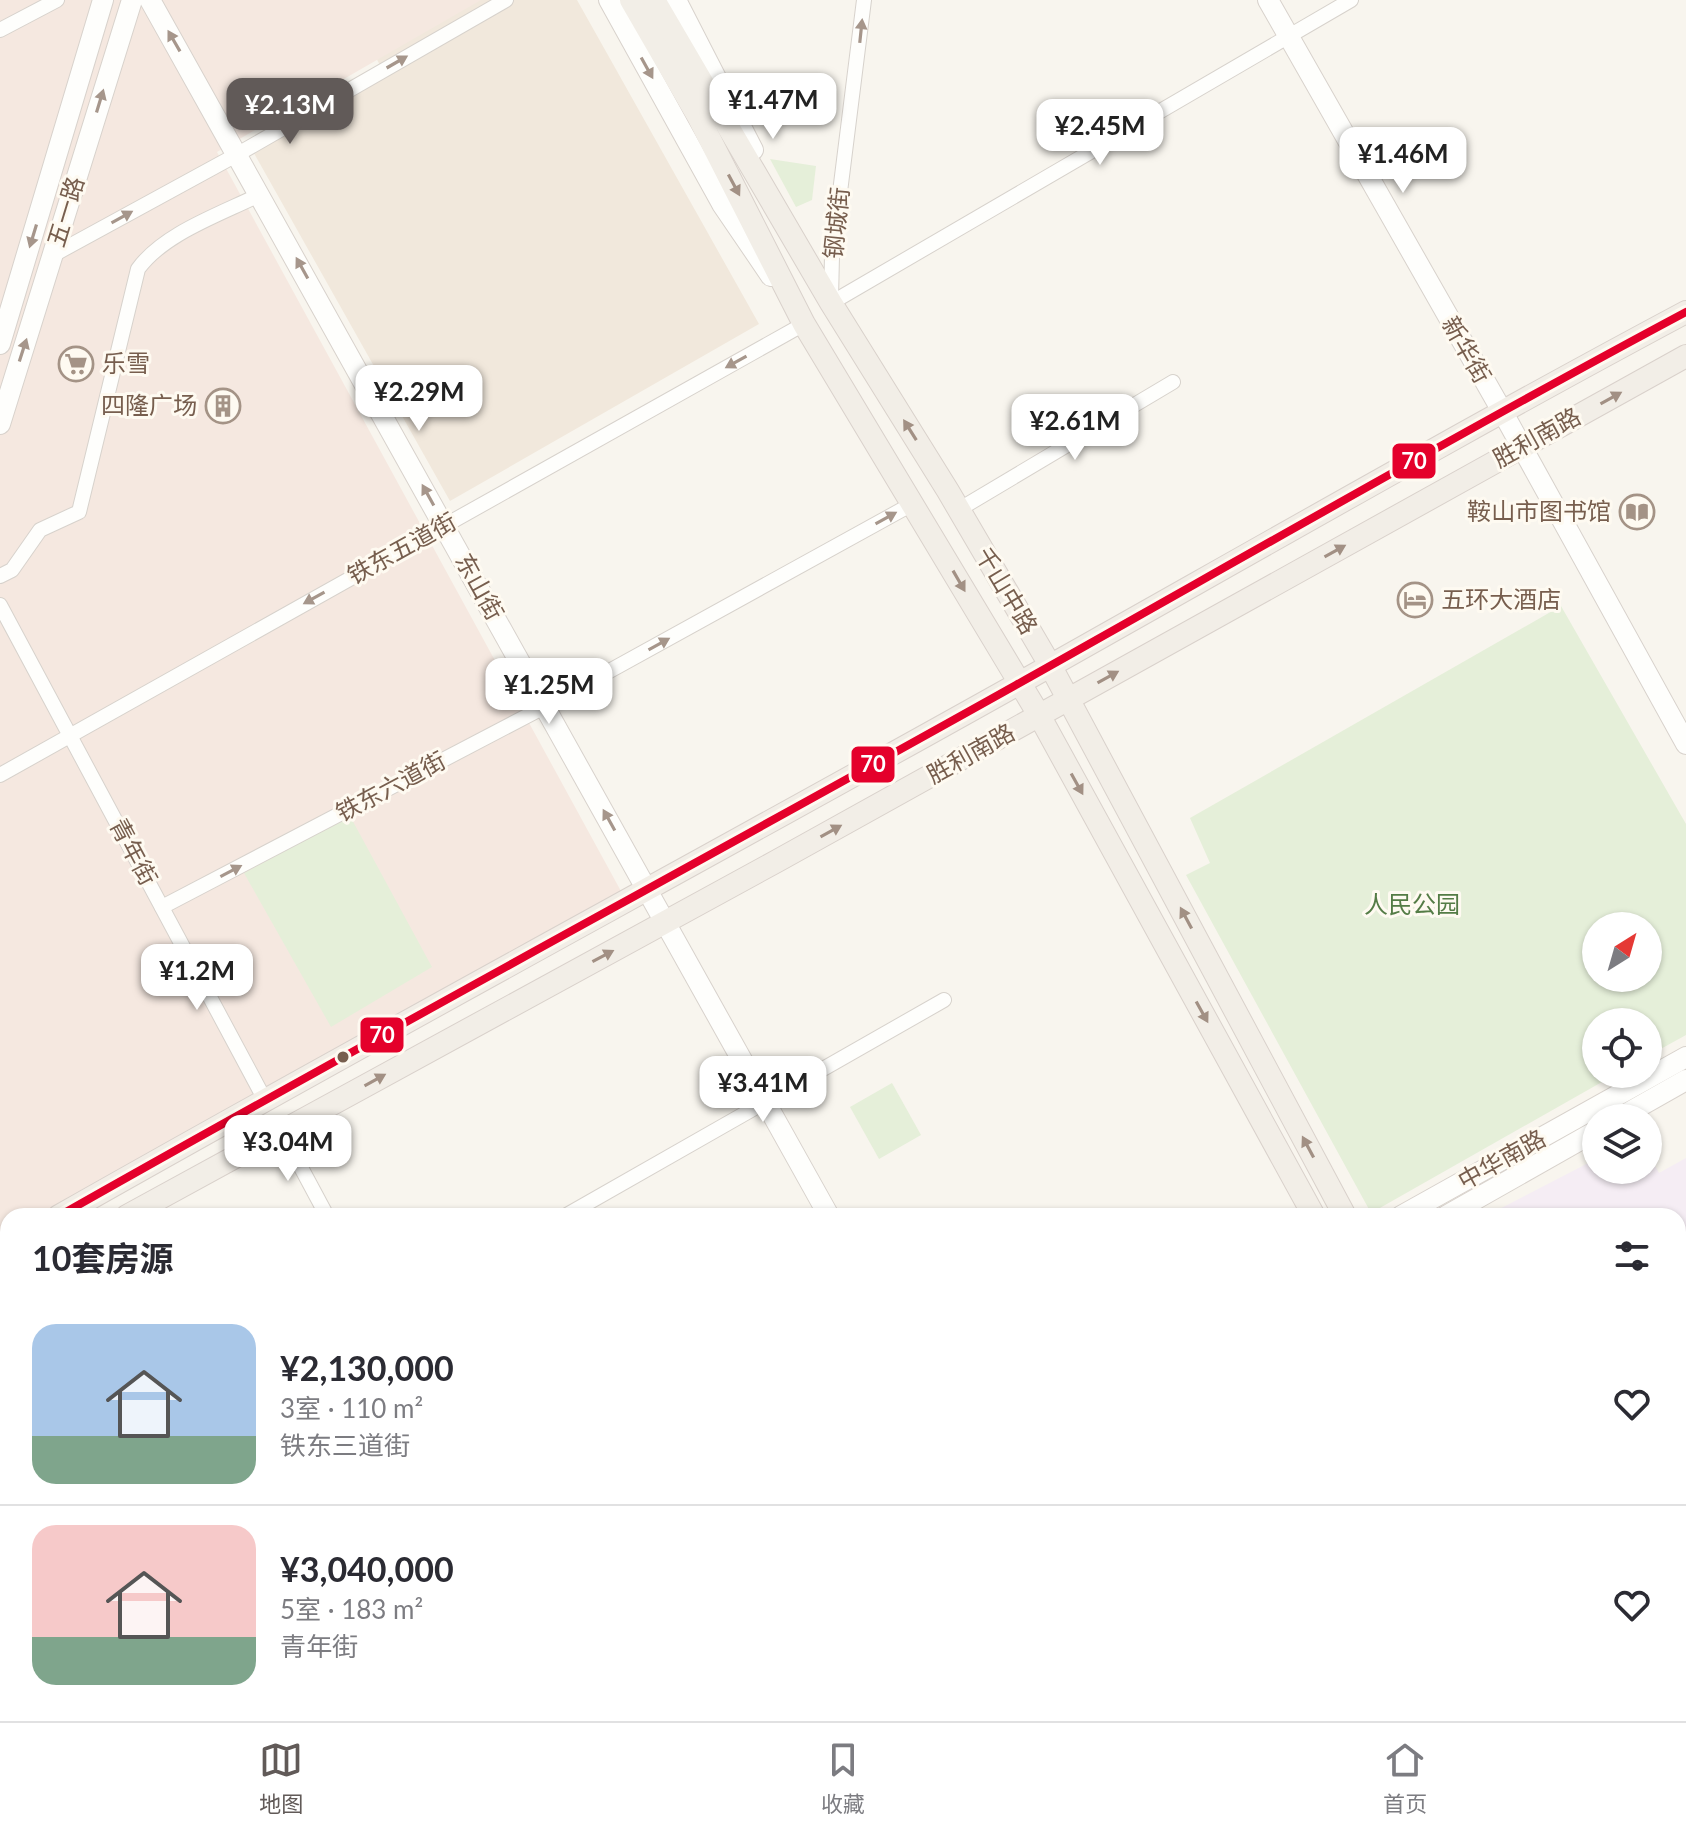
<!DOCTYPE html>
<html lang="zh">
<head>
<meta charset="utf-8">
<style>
  :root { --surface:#fff; --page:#f2f2f3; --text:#2b2b33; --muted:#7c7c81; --line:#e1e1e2; --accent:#615a58 }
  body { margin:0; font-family:Lato,"Noto Sans SC",sans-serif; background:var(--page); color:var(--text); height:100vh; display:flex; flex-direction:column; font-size:30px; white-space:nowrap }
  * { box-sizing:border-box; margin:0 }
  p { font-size:26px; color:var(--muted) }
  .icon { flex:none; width:44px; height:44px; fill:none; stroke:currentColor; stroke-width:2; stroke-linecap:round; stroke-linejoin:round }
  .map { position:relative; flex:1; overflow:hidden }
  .panel { position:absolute; left:0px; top:1208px; width:1686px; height:514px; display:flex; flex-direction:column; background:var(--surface); border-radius:24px 24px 0 0; box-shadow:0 2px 6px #0004 }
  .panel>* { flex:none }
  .needle { width:52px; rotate:37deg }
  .buttons { position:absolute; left:1582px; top:912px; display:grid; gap:16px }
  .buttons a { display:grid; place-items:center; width:80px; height:80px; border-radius:50%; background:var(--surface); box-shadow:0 2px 6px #0004; font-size:40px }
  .price { position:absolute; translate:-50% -68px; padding:0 18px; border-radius:16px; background:#fff; color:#222; font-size:26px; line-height:52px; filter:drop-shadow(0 2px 4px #0008) }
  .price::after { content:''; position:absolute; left:50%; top:48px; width:24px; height:18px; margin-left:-12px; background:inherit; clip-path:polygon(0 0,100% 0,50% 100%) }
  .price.selected { background:var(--accent); color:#fff }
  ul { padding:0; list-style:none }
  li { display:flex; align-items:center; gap:24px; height:200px; padding:0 32px }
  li+li { border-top:2px solid var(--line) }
  li span { display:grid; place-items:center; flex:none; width:224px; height:160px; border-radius:24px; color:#555 }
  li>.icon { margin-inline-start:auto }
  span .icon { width:96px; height:96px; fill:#fffc; stroke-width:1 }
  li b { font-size:34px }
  h2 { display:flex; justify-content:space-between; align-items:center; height:96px; padding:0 32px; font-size:34px }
  .tab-bar { display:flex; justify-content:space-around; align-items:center; height:112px; border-top:2px solid var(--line); background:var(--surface); font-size:22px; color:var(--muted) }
  .tab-bar a { display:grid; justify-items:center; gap:4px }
  .tab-bar .selected { color:var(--accent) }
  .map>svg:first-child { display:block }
</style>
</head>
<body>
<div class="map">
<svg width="1686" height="1721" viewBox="0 0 1686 1721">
  <rect width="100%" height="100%" fill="#f8f5ee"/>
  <g fill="#f1e8dc">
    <polygon points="346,0 577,0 759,324 450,501 251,148 384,73"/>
    <polygon points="124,1714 461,1714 448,1721 128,1721"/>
    <polygon points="573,1714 1102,1714 1106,1721 560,1721"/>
    <polygon points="1133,1714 1488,1714 1492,1721 1137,1721"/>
  </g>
  <polygon fill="#f5e8e0" points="0,0 481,0 217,152 622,893 41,1216 8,1216 8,1235 0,1239"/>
  <g fill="#f5edf4">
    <polygon points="1648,1154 1659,1173 1686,1158 1686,1497 1678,1501 1678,1216 1486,1216 1596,1159 1596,1170 1648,1170"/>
    <polygon points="1686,1610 1686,1721 1649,1721 1645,1714 1678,1714 1678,1614"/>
  </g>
  <g fill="#e5efd9" fill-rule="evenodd">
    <polygon points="770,159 816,166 812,200 796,207"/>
    <path d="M1561,606L1686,824V1035L1648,1056V1022H1596V1074H1616L1371,1213L1186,875L1210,863L1190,818ZM1596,926H1648V978H1596Z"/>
    <polygon points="350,816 432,967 331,1027 244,873"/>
    <polygon points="892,1083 921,1135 879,1159 850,1107"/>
    <polygon points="1678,1268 1686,1275 1686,1459 1678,1464"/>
    <polygon points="1686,1616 1686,1672 1678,1677 1678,1620"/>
  </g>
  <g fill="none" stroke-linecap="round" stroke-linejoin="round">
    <g stroke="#d7d2cc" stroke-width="16">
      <g id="street">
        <polyline points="0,30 57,0"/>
        <polyline points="53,255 238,154 506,0"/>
        <polyline points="831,298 832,256 864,0"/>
        <polyline points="831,303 1351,0"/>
        <polyline points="958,510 1173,382"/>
        <path d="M0,576L12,570L40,530L79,512L138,269C164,233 221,214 261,194"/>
        <polyline points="0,605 265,1100"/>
        <polyline points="0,775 804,324"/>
        <polyline points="162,907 546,706 914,503"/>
        <polyline points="282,1132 327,1216"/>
        <polyline points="565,1216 944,1000"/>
        <polyline points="0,1529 8,1538"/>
        <polyline points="104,1714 108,1721"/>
        <polyline points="596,1714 600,1721"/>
        <polyline points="1102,1714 1106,1721"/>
        <polyline points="69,1721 82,1714"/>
        <polyline points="895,1721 902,1714"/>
      </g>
    </g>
    <g stroke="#d8d2cc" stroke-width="22">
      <g id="secondary">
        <polyline points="150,0 829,1216"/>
        <polyline points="609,0 722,204 771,276"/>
        <polyline points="676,0 753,150"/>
        <polyline points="1268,0 1502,411 1686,744"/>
        <polyline points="0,344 103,0"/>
        <polyline points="0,424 132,0"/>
        <polyline points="1619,1118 1686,1080"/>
        <polyline points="1401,1216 1686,1057"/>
        <polyline points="1446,1216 1596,1131"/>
        <polyline points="477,1721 490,1714"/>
        <polyline points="532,1721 545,1714"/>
      </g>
    </g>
    <g stroke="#d9d1cb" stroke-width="24">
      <g id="primary">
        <polyline points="631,0 698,116 804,324 1039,715 1314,1216"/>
        <polyline points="654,0 831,303 948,491 1050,665 1345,1216"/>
        <path d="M59,1216C376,1036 698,863 1016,685C1239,560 1461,432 1686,312"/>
        <polyline points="127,1216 777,861 1686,356"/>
        <polyline points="0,1249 8,1245"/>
        <polyline points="0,1286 8,1281"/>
        <polyline points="1589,1714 1593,1721"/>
        <polyline points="1623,1714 1627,1721"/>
      </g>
    </g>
    <use href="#street" stroke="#fefefc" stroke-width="14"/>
    <use href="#secondary" stroke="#fefefc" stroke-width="20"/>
    <use href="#primary" stroke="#f2eee7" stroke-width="22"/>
    <g stroke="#fefaf1" stroke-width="14">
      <path id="bus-1" d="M59,1216C376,1036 698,863 1016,685C1239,560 1461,432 1686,312"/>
    </g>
    <use href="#bus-1" stroke="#e4002b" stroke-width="8"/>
  </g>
  <defs><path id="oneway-solid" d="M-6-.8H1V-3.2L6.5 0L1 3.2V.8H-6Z" transform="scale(2)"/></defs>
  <g fill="#a6968b">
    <use href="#oneway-solid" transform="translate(861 31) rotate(-84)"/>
    <use href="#oneway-solid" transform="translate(174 41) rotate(-120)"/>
    <use href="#oneway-solid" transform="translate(397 62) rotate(-30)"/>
    <use href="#oneway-solid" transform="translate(647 68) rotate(61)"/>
    <use href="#oneway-solid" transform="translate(100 101) rotate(-73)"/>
    <use href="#oneway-solid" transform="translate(122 217) rotate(-29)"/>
    <use href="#oneway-solid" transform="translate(33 236) rotate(107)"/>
    <use href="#oneway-solid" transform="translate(302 268) rotate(-119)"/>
    <use href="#oneway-solid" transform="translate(23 350) rotate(-72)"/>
    <use href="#oneway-solid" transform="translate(736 362) rotate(151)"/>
    <use href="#oneway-solid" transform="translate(428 495) rotate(-119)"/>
    <use href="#oneway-solid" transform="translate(886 518) rotate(-29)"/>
    <use href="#oneway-solid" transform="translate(314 598) rotate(151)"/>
    <use href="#oneway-solid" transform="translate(659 644) rotate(-29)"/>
    <use href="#oneway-solid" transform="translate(609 820) rotate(-119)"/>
    <use href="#oneway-solid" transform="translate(231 871) rotate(-28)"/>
  </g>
  <g fill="#a29084">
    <use href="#oneway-solid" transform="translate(734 185) rotate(62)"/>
    <use href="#oneway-solid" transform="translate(1611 398) rotate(-29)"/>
    <use href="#oneway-solid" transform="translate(910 430) rotate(-122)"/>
    <use href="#oneway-solid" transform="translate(1335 551) rotate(-29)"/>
    <use href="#oneway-solid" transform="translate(959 581) rotate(60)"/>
    <use href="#oneway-solid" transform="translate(1108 677) rotate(-29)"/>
    <use href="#oneway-solid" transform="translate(1077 784) rotate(61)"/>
    <use href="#oneway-solid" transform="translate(831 831) rotate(-29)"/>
    <use href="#oneway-solid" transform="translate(1186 918) rotate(-118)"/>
    <use href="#oneway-solid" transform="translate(603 956) rotate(-28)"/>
    <use href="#oneway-solid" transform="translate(1202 1012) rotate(61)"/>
    <use href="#oneway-solid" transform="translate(375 1080) rotate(-29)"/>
    <use href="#oneway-solid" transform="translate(1308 1147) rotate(-118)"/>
  </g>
  <defs>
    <g id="supermarket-ring" transform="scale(1.8)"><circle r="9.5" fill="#fefaf1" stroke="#a49386" stroke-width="1.5"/><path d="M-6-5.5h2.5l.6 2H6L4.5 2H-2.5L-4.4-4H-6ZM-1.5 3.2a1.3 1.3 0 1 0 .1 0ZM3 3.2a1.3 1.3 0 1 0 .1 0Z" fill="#a49386"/></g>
    <g id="building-ring" transform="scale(1.8)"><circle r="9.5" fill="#fefaf1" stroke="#a49386" stroke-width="1.5"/><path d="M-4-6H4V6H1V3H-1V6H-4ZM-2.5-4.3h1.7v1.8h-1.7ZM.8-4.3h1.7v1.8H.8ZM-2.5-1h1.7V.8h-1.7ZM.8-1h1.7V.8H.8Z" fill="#a49386"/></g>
    <g id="library-ring" transform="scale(1.8)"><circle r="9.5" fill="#fefaf1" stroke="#a49386" stroke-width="1.5"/><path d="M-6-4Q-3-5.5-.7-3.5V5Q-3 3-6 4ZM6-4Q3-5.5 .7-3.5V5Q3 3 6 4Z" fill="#a49386"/></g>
    <g id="hotel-ring" transform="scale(1.8)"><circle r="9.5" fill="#fefaf1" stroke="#a49386" stroke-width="1.5"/><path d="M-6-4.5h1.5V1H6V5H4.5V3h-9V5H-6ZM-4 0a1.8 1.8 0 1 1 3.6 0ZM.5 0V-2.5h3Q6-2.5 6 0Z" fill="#a49386"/></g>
  </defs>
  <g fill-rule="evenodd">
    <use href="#supermarket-ring" x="76" y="364"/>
    <use href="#building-ring" x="223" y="406"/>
    <use href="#library-ring" x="1637" y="512"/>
    <use href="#hotel-ring" x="1415" y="600"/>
  </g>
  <circle fill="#775e4e" stroke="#fefaf1" stroke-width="3" cx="343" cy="1057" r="7"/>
  <g text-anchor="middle" stroke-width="6" stroke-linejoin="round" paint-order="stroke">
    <g font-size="24" fill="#775e4e" stroke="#fefaf1">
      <text transform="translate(66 212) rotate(-73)" y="8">五一路</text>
      <text transform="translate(837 223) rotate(-84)" y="8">钢城街</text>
      <text transform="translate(1466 350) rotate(60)" y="8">新华街</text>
      <text transform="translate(1537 438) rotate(-29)" y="8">胜利南路</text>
      <text transform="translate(402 549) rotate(-29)" y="8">铁东五道街</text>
      <text transform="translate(479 587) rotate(61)" y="8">东山街</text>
      <text transform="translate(1006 591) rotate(59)" y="8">千山中路</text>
      <text transform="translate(971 754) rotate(-29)" y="8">胜利南路</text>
      <text transform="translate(391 787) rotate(-28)" y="8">铁东六道街</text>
      <text transform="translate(133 852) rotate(62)" y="8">青年街</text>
      <text transform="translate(1502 1160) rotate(-29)" y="8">中华南路</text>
    </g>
    <g font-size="24" fill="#775e4e" stroke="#fefaf1" text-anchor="start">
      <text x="102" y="372">乐雪</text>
      <text x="197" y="414" text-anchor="end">四隆广场</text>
      <text x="1611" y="520" text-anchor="end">鞍山市图书馆</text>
      <text x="1441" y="608">五环大酒店</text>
    </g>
    <g font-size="24" fill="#547c46" stroke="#fefaf1">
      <text x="1412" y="913">人民公园</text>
    </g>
  </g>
  <g stroke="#fefaf1" stroke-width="3">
    <rect x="1391" y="442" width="46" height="38" rx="8" fill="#e4002b"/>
    <rect x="850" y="745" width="46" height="39" rx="8" fill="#e4002b"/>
    <rect x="359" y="1016" width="46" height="38" rx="8" fill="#e4002b"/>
  </g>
  <g font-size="22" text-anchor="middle" font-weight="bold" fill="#fff">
    <text x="1414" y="469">70</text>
    <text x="873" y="772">70</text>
    <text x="382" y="1043">70</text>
  </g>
</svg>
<div class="buttons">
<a><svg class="needle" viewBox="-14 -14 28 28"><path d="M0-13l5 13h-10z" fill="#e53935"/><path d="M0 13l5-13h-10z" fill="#7c7c81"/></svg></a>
<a><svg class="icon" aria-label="locate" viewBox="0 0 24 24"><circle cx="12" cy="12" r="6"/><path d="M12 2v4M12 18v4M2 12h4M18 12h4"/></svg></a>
<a><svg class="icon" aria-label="layers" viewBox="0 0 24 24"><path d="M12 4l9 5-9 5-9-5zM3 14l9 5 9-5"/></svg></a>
</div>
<b class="price" style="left:773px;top:141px">¥1.47M</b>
<b class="price selected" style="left:290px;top:146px">¥2.13M</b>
<b class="price" style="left:1100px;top:167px">¥2.45M</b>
<b class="price" style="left:1403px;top:195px">¥1.46M</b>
<b class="price" style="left:419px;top:433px">¥2.29M</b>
<b class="price" style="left:1075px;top:462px">¥2.61M</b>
<b class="price" style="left:549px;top:726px">¥1.25M</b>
<b class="price" style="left:197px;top:1012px">¥1.2M</b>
<b class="price" style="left:763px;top:1124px">¥3.41M</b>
<b class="price" style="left:288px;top:1183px">¥3.04M</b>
<section class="panel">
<h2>10套房源<svg class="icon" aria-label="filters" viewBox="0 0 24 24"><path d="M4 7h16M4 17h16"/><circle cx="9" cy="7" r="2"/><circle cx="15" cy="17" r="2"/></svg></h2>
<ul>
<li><span style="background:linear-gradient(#a9c7e8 70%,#7fa58c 0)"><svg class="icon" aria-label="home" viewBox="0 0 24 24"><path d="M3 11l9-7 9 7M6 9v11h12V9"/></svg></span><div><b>¥2,130,000</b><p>3室 · 110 m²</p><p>铁东三道街</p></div><svg class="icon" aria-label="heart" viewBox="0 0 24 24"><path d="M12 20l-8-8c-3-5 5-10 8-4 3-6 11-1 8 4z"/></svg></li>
<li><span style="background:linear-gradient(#f6c9c9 70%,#7fa58c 0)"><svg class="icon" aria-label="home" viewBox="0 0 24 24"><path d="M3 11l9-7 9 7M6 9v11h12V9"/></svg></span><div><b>¥3,040,000</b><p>5室 · 183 m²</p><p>青年街</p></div><svg class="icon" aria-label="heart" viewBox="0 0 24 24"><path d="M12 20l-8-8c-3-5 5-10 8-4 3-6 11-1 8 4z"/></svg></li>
</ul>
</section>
</div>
<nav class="tab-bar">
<a class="selected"><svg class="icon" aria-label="map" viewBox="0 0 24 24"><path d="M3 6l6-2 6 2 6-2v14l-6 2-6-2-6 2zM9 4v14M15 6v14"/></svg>地图</a>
<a><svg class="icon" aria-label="saved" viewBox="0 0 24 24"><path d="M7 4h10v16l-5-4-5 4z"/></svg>收藏</a>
<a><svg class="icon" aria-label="home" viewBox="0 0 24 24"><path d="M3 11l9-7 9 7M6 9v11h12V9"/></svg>首页</a>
</nav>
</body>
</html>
